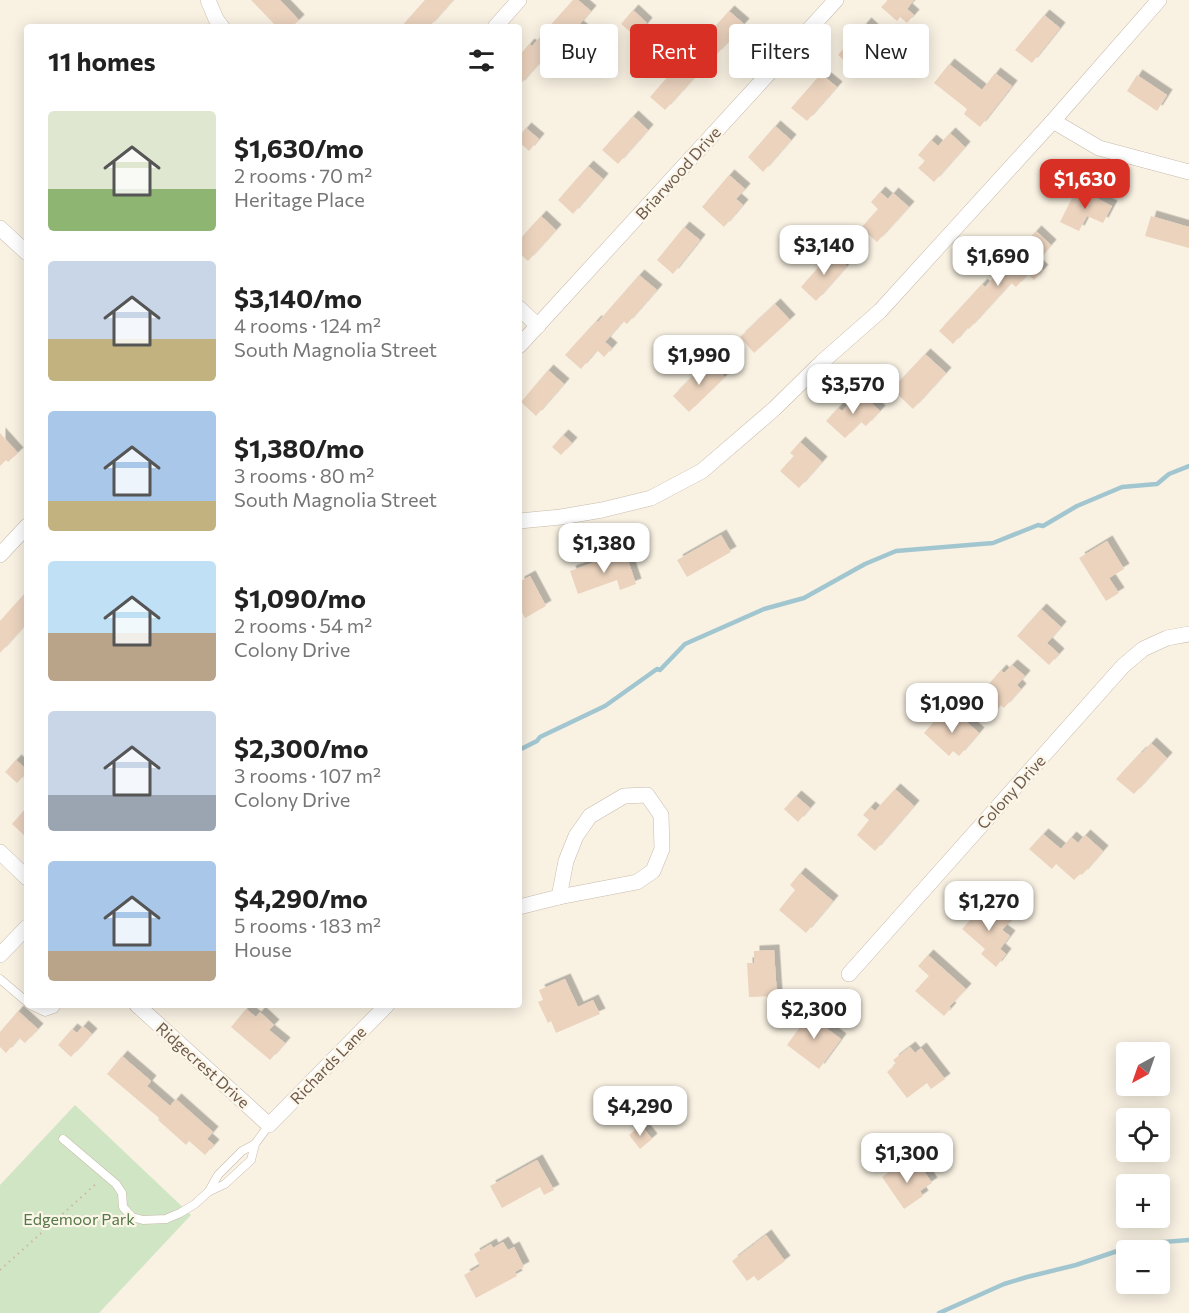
<!DOCTYPE html>
<html lang="en">
<head>
<meta charset="utf-8">
<style>
  :root { --surface:#fff; --page:#f6f6f6; --text:#222; --muted:#767676; --accent:#d93025 }
  body { margin:0; font-family:Commissioner,sans-serif; background:var(--page); color:var(--text); height:100vh; display:flex; flex-direction:column; font-size:22px; white-space:nowrap }
  * { box-sizing:border-box; margin:0 }
  p { font-size:20px; color:var(--muted) }
  .icon { flex:none; width:33px; height:33px; fill:none; stroke:currentColor; stroke-width:2; stroke-linecap:round; stroke-linejoin:round }
  .map { position:relative; flex:1; overflow:hidden }
  .sheet { position:absolute; left:24px; top:24px; width:498px; height:984px; display:flex; flex-direction:column; background:var(--surface); border-radius:6px; box-shadow:0 3px 15px #0003 }
  .sheet>* { flex:none }
  .top-card { position:absolute; left:540px; top:24px; width:558px; height:54px; display:flex; gap:12px }
  .needle { width:39px; rotate:220deg }
  .controls { position:absolute; left:1116px; top:1042px; display:grid; gap:12px }
  .controls a { display:grid; place-items:center; width:54px; height:54px; border-radius:6px; background:var(--surface); box-shadow:0 3px 15px #0003; font-size:30px }
  .price { position:absolute; translate:-50% -51px; padding:0 14px; border-radius:12px; background:#fff; color:#222; font-size:20px; line-height:39px; filter:drop-shadow(0 2px 3px #0008) }
  .price::after { content:''; position:absolute; left:50%; top:36px; width:18px; height:14px; margin-left:-9px; background:inherit; clip-path:polygon(0 0,100% 0,50% 100%) }
  .price.on { background:var(--accent); color:#fff }
  ul { padding:0; list-style:none }
  li { display:flex; align-items:center; gap:18px; height:150px; padding:0 24px }
  li span { display:grid; place-items:center; flex:none; width:168px; height:120px; border-radius:6px; color:#555 }
  li>.icon { margin-inline-start:auto }
  span .icon { width:72px; height:72px; fill:#fffc; stroke-width:1 }
  li b { font-size:26px }
  h2 { display:flex; justify-content:space-between; align-items:center; height:72px; padding:0 24px; font-size:26px }
  .tag { padding:0 21px; border-radius:6px; background:var(--surface); box-shadow:0 3px 15px #0003; font-size:21px; line-height:54px }
  .tag.on { background:var(--accent); color:#fff }
  .map>svg:first-child { display:block }
</style>
</head>
<body>
<div class="map">
<svg width="1189" height="1313" viewBox="0 0 1189 1313">
  <defs>
    <filter id="shadow"><feDropShadow dx="5.5" dy="-5.5" stdDeviation="0" flood-color="#0004"/></filter>
  </defs>
  <rect width="100%" height="100%" fill="#f9f2e3"/>
  <polygon fill="#cfe5c4" points="75,1105 191,1215 99,1313 0,1313 0,1185"/>
  <g fill="none" stroke-linecap="round" stroke-linejoin="round">
    <g stroke="#a2c6d0" stroke-width="4.5">
      <polyline points="519,750 537,741 540,737 605,706 657,669 660,670 685,644 764,609 804,598 865,564 896,551 993,543 1038,525 1043,526 1077,506 1122,487 1157,484 1169,474 1189,466"/>
      <polyline points="939,1313 1004,1284 1027,1277 1076,1265 1138,1244 1189,1240"/>
    </g>
  </g>
  <g fill="#ebd3be" filter="url(#shadow)">
    <polygon points="251,0 280,0 299,20 292,27 277,27"/>
    <polygon points="425,0 453,0 429,27 401,27"/>
    <polygon points="573,0 578,0 591,11 578,26 583,30 568,47 562,42 557,48 554,46 519,86 519,56 529,44 532,46"/>
    <polygon points="888,0 914,0 907,9 914,15 907,23 900,17 897,21 881,7"/>
    <polygon points="633,10 647,23 636,37 621,24"/>
    <polygon points="729,11 744,24 716,55 701,42"/>
    <polygon points="1044,15 1060,28 1032,63 1015,50"/>
    <polygon points="866,23 881,37 864,57 870,62 860,74 838,55"/>
    <polygon points="679,64 694,78 665,110 650,97"/>
    <polygon points="949,64 982,90 995,73 1012,86 980,127 964,114 967,109 934,83"/>
    <polygon points="821,74 837,87 807,121 791,108"/>
    <polygon points="1137,75 1167,95 1157,111 1127,91"/>
    <polygon points="633,116 648,130 618,164 602,150"/>
    <polygon points="775,126 791,140 763,172 748,157"/>
    <polygon points="526,128 539,139 529,151 519,142 519,136"/>
    <polygon points="950,133 965,147 934,182 918,168 925,161 918,155 931,140 938,146"/>
    <polygon points="588,166 603,179 573,214 558,200"/>
    <polygon points="729,175 745,189 736,199 743,205 724,227 702,207"/>
    <polygon points="1077,188 1112,206 1103,223 1087,216 1079,231 1060,222"/>
    <polygon points="880,192 888,199 893,193 909,207 877,242 861,228 878,209 871,202"/>
    <polygon points="541,216 556,230 528,261 519,253 519,240"/>
    <polygon points="1151,216 1189,227 1189,248 1145,236"/>
    <polygon points="684,227 700,240 673,274 657,260"/>
    <polygon points="1036,231 1051,245 1035,263 1043,270 1034,280 1028,274 1016,287 1011,283 969,329 967,328 953,344 939,331 982,284 985,287"/>
    <polygon points="832,252 847,266 816,301 801,287"/>
    <polygon points="639,275 657,290 627,324 623,321 605,342 612,348 604,357 597,350 581,369 565,355 596,321 598,322"/>
    <polygon points="775,304 790,320 754,353 740,337"/>
    <polygon points="925,354 946,373 913,409 892,389"/>
    <polygon points="709,360 725,377 689,412 673,396"/>
    <polygon points="548,370 564,384 536,416 521,402"/>
    <polygon points="860,392 880,411 866,426 861,422 845,438 826,421 838,408 842,411"/>
    <polygon points="0,433 18,453 8,462 6,460 0,466"/>
    <polygon points="563,435 572,443 561,455 552,447"/>
    <polygon points="800,442 822,462 799,488 780,471 794,456 790,453"/>
    <polygon points="721,535 731,552 687,577 677,560"/>
    <polygon points="1107,541 1124,569 1109,578 1119,593 1106,601 1079,558"/>
    <polygon points="625,551 636,584 620,590 617,580 578,594 570,571"/>
    <polygon points="530,576 546,606 525,618 519,607 519,582"/>
    <polygon points="27,591 27,623 0,653 0,621"/>
    <polygon points="1041,609 1061,627 1047,643 1059,654 1049,665 1017,636"/>
    <polygon points="1012,665 1025,676 1017,685 1021,689 1004,708 1000,705 992,714 980,703 985,697 981,693 1001,670 1004,673"/>
    <polygon points="952,709 979,733 959,756 953,751 949,756 924,733 939,716 943,720"/>
    <polygon points="1151,743 1167,758 1134,794 1116,779 1141,752 1142,753"/>
    <polygon points="16,760 27,770 27,772 17,783 5,772"/>
    <polygon points="895,789 914,806 875,851 857,835 869,820 863,815 870,807 875,811"/>
    <polygon points="796,796 810,808 798,822 784,809"/>
    <polygon points="27,807 27,838 12,824"/>
    <polygon points="1043,834 1061,849 1071,837 1078,843 1085,835 1103,851 1082,875 1080,874 1074,880 1056,864 1052,869 1029,849"/>
    <polygon points="800,873 833,901 806,933 779,910 795,890 790,885"/>
    <polygon points="988,900 1011,920 1002,930 1010,936 1000,949 1006,954 996,967 981,954 985,949 962,929"/>
    <polygon points="774,950 777,996 749,997 747,963 754,963 754,951"/>
    <polygon points="928,955 966,989 949,1007 951,1008 944,1016 915,991 929,976 918,966"/>
    <polygon points="565,979 578,1007 593,1000 600,1014 556,1033 551,1021 548,1023 538,1002 543,1000 539,990"/>
    <polygon points="246,1009 256,1017 260,1012 274,1025 269,1030 285,1043 270,1060 231,1027"/>
    <polygon points="813,1009 826,1019 822,1025 841,1039 819,1069 787,1045"/>
    <polygon points="18,1011 38,1029 25,1043 19,1038 6,1053 0,1047 0,1032"/>
    <polygon points="83,1026 92,1034 71,1057 58,1045 72,1029 77,1033"/>
    <polygon points="910,1047 915,1053 921,1048 945,1079 931,1089 927,1083 907,1098 887,1072 896,1064 893,1060"/>
    <polygon points="122,1056 151,1081 147,1086 170,1106 176,1099 213,1132 207,1139 214,1145 205,1155 189,1141 186,1145 158,1120 159,1118 107,1074"/>
    <polygon points="641,1125 652,1139 640,1149 629,1135"/>
    <polygon points="537,1160 554,1190 544,1195 540,1187 502,1208 490,1186"/>
    <polygon points="918,1162 932,1183 920,1191 923,1196 904,1209 882,1177 899,1165 904,1172"/>
    <polygon points="766,1235 785,1261 758,1281 754,1276 747,1281 732,1261"/>
    <polygon points="503,1242 508,1250 514,1247 524,1267 515,1272 517,1276 476,1298 464,1275 480,1266 474,1254 491,1244 493,1248"/>
  </g>
  <g fill="none" stroke-linecap="round" stroke-linejoin="round">
    <g stroke="#c8baab" stroke-width="9">
      <g id="lane">
        <polyline points="0,979 27,1002"/>
        <polyline points="30,1005 45,1012 54,1009 57,1005"/>
        <polyline points="63,1139 116,1184 122,1193 123,1207 132,1217 143,1220 166,1219 180,1213 195,1204 208,1192 225,1184 251,1160 255,1144 269,1125"/>
        <polyline points="209,1191 218,1175 242,1151 255,1144"/>
      </g>
    </g>
    <g stroke="#c8baab" stroke-width="16">
      <g id="street">
        <polyline points="208,0 216,19 222,27"/>
        <polyline points="495,27 519,0"/>
        <polyline points="1053,121 1099,148 1189,172"/>
        <polyline points="0,228 27,253"/>
        <polyline points="519,308 538,326"/>
        <polyline points="519,346 836,0"/>
        <polyline points="519,521 561,517 602,510 651,498 702,471 774,409 822,362 880,311 1053,121 1159,0"/>
        <polyline points="0,555 27,526"/>
        <polygon points="647,795 661,815 662,849 653,871 637,882 559,897 566,861 576,836 590,816 624,796"/>
        <polyline points="0,852 27,878"/>
        <polyline points="519,907 559,897"/>
        <polyline points="0,955 27,927"/>
        <polyline points="849,974 1123,666 1143,649 1167,638 1189,634"/>
        <polyline points="137,1005 269,1125 387,1005"/>
      </g>
    </g>
    <polyline stroke="#cfb6a2" stroke-width="2" stroke-dasharray="1.5 4.5" stroke-linecap="butt" points="0,1270 97,1183"/>
    <use href="#lane" stroke="#fff" stroke-width="8"/>
    <use href="#street" stroke="#fff" stroke-width="15"/>
  </g>
  <g text-anchor="middle" stroke-width="4.5" stroke-linejoin="round" paint-order="stroke">
    <g font-size="16" fill="#6e5a4c" stroke="#fcf6e9">
      <text transform="translate(678 173) rotate(-48)" y="6">Briarwood Drive</text>
      <text transform="translate(1011 792) rotate(-48)" y="6">Colony Drive</text>
      <text transform="translate(203 1065) rotate(42)" y="6">Ridgecrest Drive</text>
      <text transform="translate(328 1065) rotate(-46)" y="6">Richards Lane</text>
    </g>
    <g font-size="16" fill="#547849" stroke="#fcf6e9">
      <text x="79" y="1225">Edgemoor Park</text>
    </g>
  </g>
</svg>
<div class="controls">
<a><svg class="needle" viewBox="-14 -14 28 28"><path d="M0-13l5 13h-10z" fill="#e53935"/><path d="M0 13l5-13h-10z" fill="#767676"/></svg></a>
<a><svg class="icon" aria-label="locate" viewBox="0 0 24 24"><circle cx="12" cy="12" r="6"/><path d="M12 2v4M12 18v4M2 12h4M18 12h4"/></svg></a>
<a>+</a>
<a>−</a>
</div>
<b class="price on" style="left:1085px;top:210px">$1,630</b>
<b class="price" style="left:824px;top:276px">$3,140</b>
<b class="price" style="left:998px;top:287px">$1,690</b>
<b class="price" style="left:699px;top:386px">$1,990</b>
<b class="price" style="left:853px;top:415px">$3,570</b>
<b class="price" style="left:604px;top:574px">$1,380</b>
<b class="price" style="left:952px;top:734px">$1,090</b>
<b class="price" style="left:989px;top:932px">$1,270</b>
<b class="price" style="left:814px;top:1040px">$2,300</b>
<b class="price" style="left:640px;top:1137px">$4,290</b>
<b class="price" style="left:907px;top:1184px">$1,300</b>
<div class="top-card">
<a class="tag">Buy</a>
<a class="tag on">Rent</a>
<a class="tag">Filters</a>
<a class="tag">New</a>
</div>
<section class="sheet">
<h2>11 homes<svg class="icon" aria-label="filters" viewBox="0 0 24 24"><path d="M4 7h16M4 17h16"/><circle cx="9" cy="7" r="2"/><circle cx="15" cy="17" r="2"/></svg></h2>
<ul>
<li><span style="background:linear-gradient(#dfe7d0 65%,#8fb573 0)"><svg class="icon" aria-label="home" viewBox="0 0 24 24"><path d="M3 11l9-7 9 7M6 9v11h12V9"/></svg></span><div><b>$1,630/mo</b><p>2 rooms · 70 m²</p><p>Heritage Place</p></div></li>
<li><span style="background:linear-gradient(#c9d6e8 65%,#c2b280 0)"><svg class="icon" aria-label="home" viewBox="0 0 24 24"><path d="M3 11l9-7 9 7M6 9v11h12V9"/></svg></span><div><b>$3,140/mo</b><p>4 rooms · 124 m²</p><p>South Magnolia Street</p></div></li>
<li><span style="background:linear-gradient(#a9c7e8 75%,#c2b280 0)"><svg class="icon" aria-label="home" viewBox="0 0 24 24"><path d="M3 11l9-7 9 7M6 9v11h12V9"/></svg></span><div><b>$1,380/mo</b><p>3 rooms · 80 m²</p><p>South Magnolia Street</p></div></li>
<li><span style="background:linear-gradient(#bfe0f5 60%,#b9a48a 0)"><svg class="icon" aria-label="home" viewBox="0 0 24 24"><path d="M3 11l9-7 9 7M6 9v11h12V9"/></svg></span><div><b>$1,090/mo</b><p>2 rooms · 54 m²</p><p>Colony Drive</p></div></li>
<li><span style="background:linear-gradient(#c9d6e8 70%,#9aa5b1 0)"><svg class="icon" aria-label="home" viewBox="0 0 24 24"><path d="M3 11l9-7 9 7M6 9v11h12V9"/></svg></span><div><b>$2,300/mo</b><p>3 rooms · 107 m²</p><p>Colony Drive</p></div></li>
<li><span style="background:linear-gradient(#a9c7e8 75%,#b9a48a 0)"><svg class="icon" aria-label="home" viewBox="0 0 24 24"><path d="M3 11l9-7 9 7M6 9v11h12V9"/></svg></span><div><b>$4,290/mo</b><p>5 rooms · 183 m²</p><p>House</p></div></li>
</ul>
</section>
</div>
</body>
</html>
